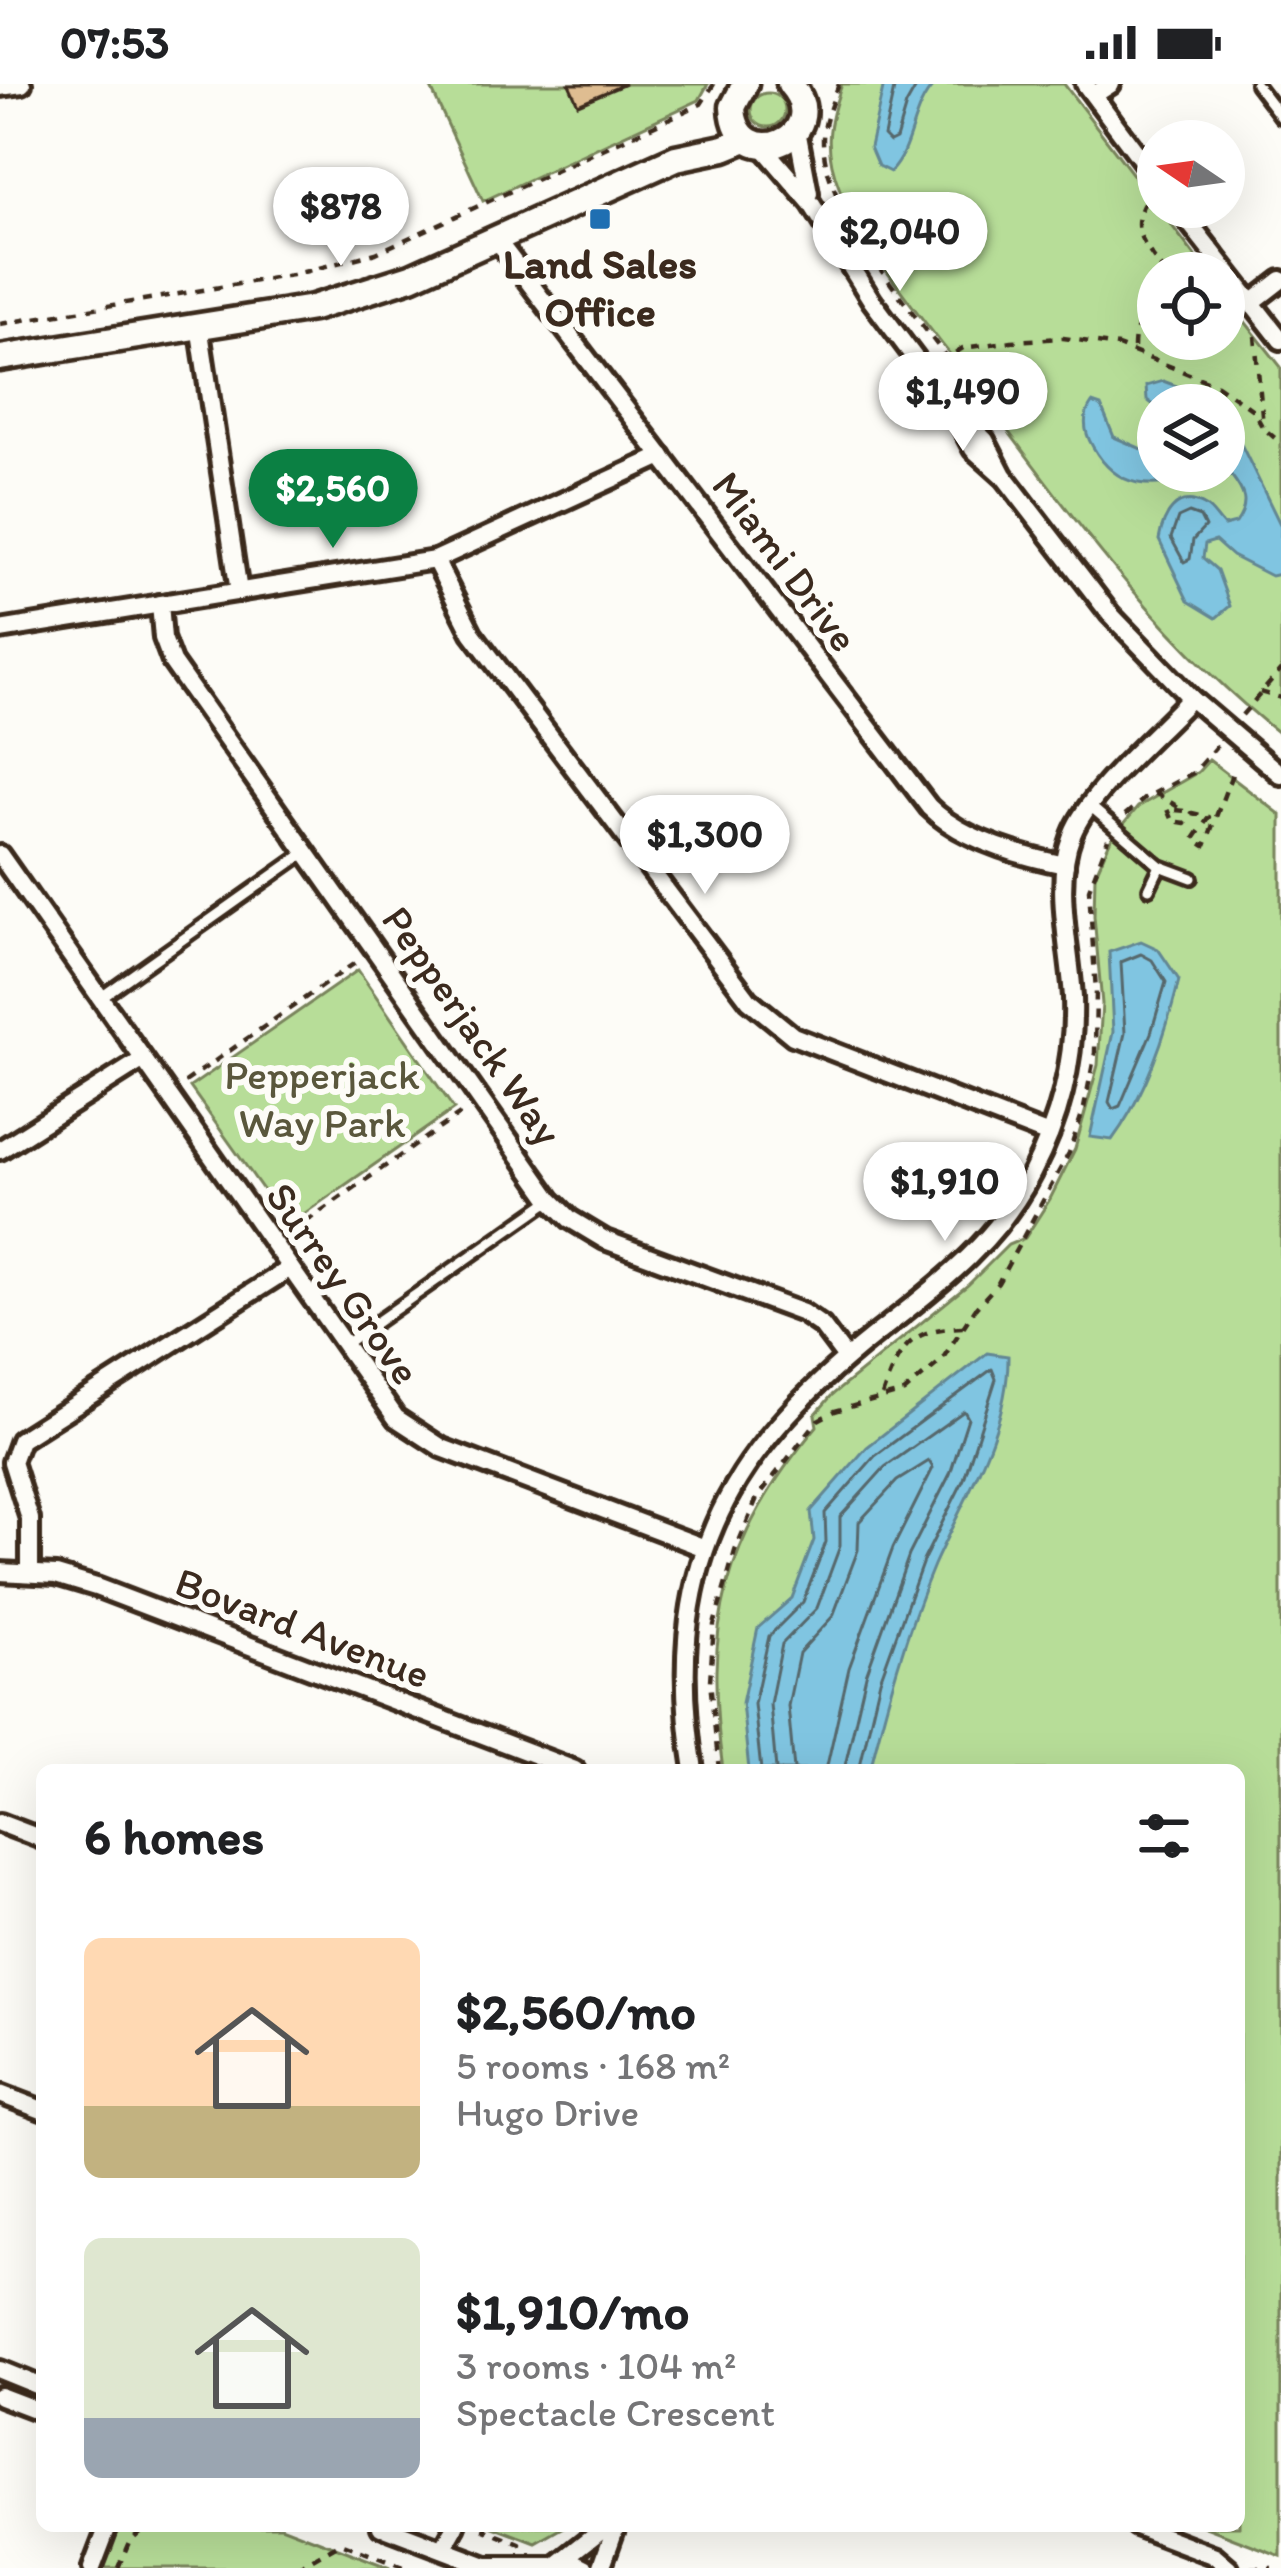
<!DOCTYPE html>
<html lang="en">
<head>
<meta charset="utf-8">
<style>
  :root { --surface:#fff; --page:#f2f2f2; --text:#202124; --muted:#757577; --accent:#0b8043 }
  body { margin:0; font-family:Itim,sans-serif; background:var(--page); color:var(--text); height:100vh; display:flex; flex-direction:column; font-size:45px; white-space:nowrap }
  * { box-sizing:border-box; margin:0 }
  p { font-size:39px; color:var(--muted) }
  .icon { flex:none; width:66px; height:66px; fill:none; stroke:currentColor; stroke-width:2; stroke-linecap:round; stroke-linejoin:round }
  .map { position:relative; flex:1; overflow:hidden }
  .sheet { position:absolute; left:36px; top:1680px; width:1209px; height:768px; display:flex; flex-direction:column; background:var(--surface); border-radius:18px; box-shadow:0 12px 48px #0002 }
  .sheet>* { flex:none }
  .needle { width:78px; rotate:283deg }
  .buttons { position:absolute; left:1137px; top:36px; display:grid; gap:24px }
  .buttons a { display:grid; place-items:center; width:108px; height:108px; border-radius:50%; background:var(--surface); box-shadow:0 12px 48px #0002; font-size:60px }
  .price { position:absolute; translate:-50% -102px; padding:0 27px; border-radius:42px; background:#fff; color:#222; font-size:39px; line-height:78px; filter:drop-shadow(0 3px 6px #0008) }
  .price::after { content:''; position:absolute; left:50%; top:72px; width:36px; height:27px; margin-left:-18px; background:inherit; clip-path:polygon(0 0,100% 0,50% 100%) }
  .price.active { background:var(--accent); color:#fff }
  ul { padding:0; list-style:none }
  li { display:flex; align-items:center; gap:36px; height:300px; padding:0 48px }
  li span { display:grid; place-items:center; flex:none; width:336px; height:240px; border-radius:18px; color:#555 }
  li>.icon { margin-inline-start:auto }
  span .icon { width:144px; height:144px; fill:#fffc; stroke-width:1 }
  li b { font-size:51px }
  h2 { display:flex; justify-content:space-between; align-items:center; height:144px; padding:0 48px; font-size:51px }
  .status { display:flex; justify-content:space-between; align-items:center; height:84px; padding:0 60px; background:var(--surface); direction:ltr }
  .status svg { height:33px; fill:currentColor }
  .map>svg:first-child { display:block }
</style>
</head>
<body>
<div class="status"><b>07:53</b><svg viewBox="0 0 49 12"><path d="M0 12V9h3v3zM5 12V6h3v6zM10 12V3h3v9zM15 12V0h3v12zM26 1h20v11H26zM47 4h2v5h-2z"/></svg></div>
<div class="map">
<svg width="1281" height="2484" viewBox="0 0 1281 2484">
  <rect width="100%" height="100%" fill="#fdfcf7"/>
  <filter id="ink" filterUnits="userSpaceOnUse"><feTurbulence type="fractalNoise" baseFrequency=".00833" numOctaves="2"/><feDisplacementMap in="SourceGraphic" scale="24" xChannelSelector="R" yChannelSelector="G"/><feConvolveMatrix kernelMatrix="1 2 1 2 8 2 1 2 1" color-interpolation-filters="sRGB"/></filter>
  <g filter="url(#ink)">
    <g fill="#b7dd98" stroke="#79845b" stroke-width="3" fill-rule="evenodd">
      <polygon points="429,0 708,0 699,16 483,117"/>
      <path d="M842,0H1064L1208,189H1158V255H1224V211L1281,283V651C1152,550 1061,416 963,287C923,235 864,166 840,106C823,64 828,40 842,0ZM1158,321H1224V387H1158Z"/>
      <circle cx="768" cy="26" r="17"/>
      <path d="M1209,676L1281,731V2472L1203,2442H1239V1686H723C703,1541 723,1455 817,1342L815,1331L832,1311L968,1201L1008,1161L1025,1154L1050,1115L1075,1065L1098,981L1102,920L1094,832L1095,791L1111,755L1138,723L1198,688Z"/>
      <polygon points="358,886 454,1025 288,1141 190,1003"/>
      <polygon points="117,2442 281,2442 390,2484 102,2484"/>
      <polygon points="491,2442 566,2442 536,2459"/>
    </g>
    <g fill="#80c5e1" stroke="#648793" stroke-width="3">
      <path d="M884,0H935C910,25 914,63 890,88L878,82L870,63Z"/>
      <polygon points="1163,297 1182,304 1196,321 1155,322 1147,316 1146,302"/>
      <path d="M1092,319L1101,322L1114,353L1158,372V387H1224V351L1241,360L1281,442L1280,490L1271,492L1232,472L1215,457L1205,460L1203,474L1217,486L1230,522L1216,534L1188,517L1159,456C1163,433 1176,406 1204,421C1212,425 1217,435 1224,442L1236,439C1250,419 1244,408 1231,391C1175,393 1127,423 1093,363C1084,348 1082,333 1092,319Z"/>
      <path d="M1141,857L1158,865L1179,896C1166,951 1146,1010 1112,1056L1090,1053L1113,948L1109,868Z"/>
      <path d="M987,1269L1008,1272C1009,1346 963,1416 934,1481C906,1547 887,1617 870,1686H749L742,1619L758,1544L792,1514L814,1456L811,1427L867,1363Z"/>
    </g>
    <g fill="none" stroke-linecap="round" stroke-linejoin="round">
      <g stroke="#57686c" stroke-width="3">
        <polyline points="895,0 884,52 890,58 896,55 906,21 918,0"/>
        <polygon points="1189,429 1200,433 1205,443 1193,456 1190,475 1184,478 1171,454 1178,434"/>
        <polygon points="1141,870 1152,876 1166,898 1151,949 1120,1022 1113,1025 1109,1018 1125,949 1121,878"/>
        <polyline points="761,1686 754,1620 769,1552 803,1518 826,1458 825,1429 875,1372 992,1285 996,1295 964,1395 923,1477 880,1596 859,1686"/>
        <polyline points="776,1686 770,1620 782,1560 817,1524 840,1462 840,1433 885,1383 964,1327 968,1334 950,1390 909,1471 866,1591 844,1686"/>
        <polyline points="794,1686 788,1622 799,1569 833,1532 858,1466 859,1438 897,1397 929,1377 933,1384 893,1464 849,1584 826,1686"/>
      </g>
    </g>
    <polygon fill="#dfbd91" stroke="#3b2a1e" stroke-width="3" points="569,0 625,0 578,20"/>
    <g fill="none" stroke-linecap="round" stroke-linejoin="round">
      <g stroke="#3b2a1e" stroke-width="18">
        <g id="lane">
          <polyline points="1256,0 1281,33"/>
          <polyline points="1089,721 1160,782 1192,794"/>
          <polyline points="1149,805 1160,782"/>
          <polyline points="100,914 306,768"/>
          <polyline points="344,1261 551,1116"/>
        </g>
      </g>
      <g stroke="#3b2a1e" stroke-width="26">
        <g id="street">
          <polyline points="1085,0 1158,98"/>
          <polyline points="0,3 22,0"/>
          <polyline points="1094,11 1111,0"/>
          <polyline points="797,46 809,109"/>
          <polyline points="762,62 811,119 872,217 953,325 973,365 1002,391"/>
          <polyline points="1177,123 1281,256"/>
          <path d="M496,155L929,723C961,755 1021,772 1065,781"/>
          <polyline points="1250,220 1281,196"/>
          <polyline points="199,241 239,508"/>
          <polyline points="953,325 985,356 1003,391 1110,530 1191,614 1281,691"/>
          <polyline points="435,476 472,549 749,916 793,952 1049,1051"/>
          <polyline points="160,520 163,554 172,578 551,1116 570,1135 605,1156 803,1229 822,1242 846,1274"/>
          <polyline points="0,546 435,476 662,372"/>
          <polyline points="0,771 396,1334 442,1364 705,1464"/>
          <polyline points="0,1066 142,976"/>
          <polyline points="0,1488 56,1491 96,1503 575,1686"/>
          <polyline points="30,1488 30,1435 12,1378 20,1356 290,1184"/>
          <path d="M694,1686C662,1489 722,1372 875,1251C935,1204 997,1159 1032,1089C1060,1035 1075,975 1073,914C1070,863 1053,799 1072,751C1088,708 1158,650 1191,614"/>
          <polyline points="0,1739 42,1755"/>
          <polyline points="0,2010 42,2026"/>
          <polyline points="0,2286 42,2303"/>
          <polyline points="0,2312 42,2328"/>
          <polyline points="381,2442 486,2482 553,2482"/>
          <polyline points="1136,2442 1215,2472 1229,2484"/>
          <polyline points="443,2465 456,2442"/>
          <polyline points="558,2480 606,2442"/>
          <polyline points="556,2481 576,2479 586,2484"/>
          <polyline points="92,2484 108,2442"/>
          <polyline points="601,2484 616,2442"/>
        </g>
      </g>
      <g stroke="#3b2a1e" stroke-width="33">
        <g id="secondary">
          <path d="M745,0L733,23C736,94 837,53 790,0"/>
          <polyline points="0,274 313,224 411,193 676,74 724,64 746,55"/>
        </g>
      </g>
      <g stroke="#3b2a1e" stroke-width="4.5" stroke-dasharray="9 9" stroke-linecap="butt">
        <path d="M839,0C833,16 824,37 823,54C822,124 906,217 946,273"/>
        <path d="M1145,118C1127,148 1148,163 1164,189"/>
        <polyline points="0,240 292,191 376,169 701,20 714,0"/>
        <polyline points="1255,252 1263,342"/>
        <path d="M1134,264C1134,242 1142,234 1158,220"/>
        <polyline points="940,278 963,264 1012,257 1063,254 1118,262 1217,301 1253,326 1263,344 1281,359"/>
        <polyline points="1260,608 1281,614"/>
        <polyline points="1242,631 1281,586"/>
        <polyline points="1280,650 1281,650"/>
        <polyline points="1155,709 1185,727 1167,725 1172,737 1185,739 1192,729 1209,733 1194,755 1205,762 1232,690"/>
        <polyline points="1125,731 1145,714 1193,689 1219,659"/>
        <polyline points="185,998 355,879"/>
        <polyline points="291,1148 460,1030"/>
        <path d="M882,1312C899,1262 911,1244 965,1243"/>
        <polyline points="719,1686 710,1597 714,1541 735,1467 757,1414 818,1336 835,1327 904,1308 941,1277 975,1225 998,1199 1069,1069 1084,1024 1095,969 1096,907 1089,805 1108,755"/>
        <polyline points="487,2442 485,2446 520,2460 517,2466"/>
        <polyline points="118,2484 129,2458 146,2442"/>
        <polyline points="297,2484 341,2459 405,2484"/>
        <polyline points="1251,2484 1272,2484"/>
      </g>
      <use href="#lane" stroke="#fdfcf7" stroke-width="9"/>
      <use href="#street" stroke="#fdfcf7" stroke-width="16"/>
      <use href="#secondary" stroke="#fdfcf7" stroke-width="24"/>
    </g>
  </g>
  <rect fill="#1f6fb2" stroke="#fdfcf7" stroke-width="4.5" x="588" y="123" width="24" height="24" rx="6"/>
  <g text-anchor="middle" stroke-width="12" stroke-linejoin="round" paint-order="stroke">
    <g font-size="42" font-weight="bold" fill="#3b2a1e" stroke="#fdfcf7">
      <text x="600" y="194">Land Sales<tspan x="600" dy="48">Office</tspan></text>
    </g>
    <g font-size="42" fill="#3b2a1e" stroke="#fdfcf7">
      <text transform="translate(786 477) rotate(53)" y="15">Miami Drive</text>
      <text transform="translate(473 941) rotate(55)" y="15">Pepperjack Way</text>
      <text transform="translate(344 1199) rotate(55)" y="15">Surrey Grove</text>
      <text transform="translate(303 1543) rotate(21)" y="15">Bovard Avenue</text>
    </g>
    <g font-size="42" fill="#5a573c" stroke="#fdfcf7">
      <text x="322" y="1005">Pepperjack<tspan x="322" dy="48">Way Park</tspan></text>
    </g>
  </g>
</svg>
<div class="buttons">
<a><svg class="needle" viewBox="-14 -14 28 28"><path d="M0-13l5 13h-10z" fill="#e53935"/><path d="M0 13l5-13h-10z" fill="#757577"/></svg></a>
<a><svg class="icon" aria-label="locate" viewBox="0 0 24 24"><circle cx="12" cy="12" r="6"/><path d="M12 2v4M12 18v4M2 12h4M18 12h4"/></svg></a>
<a><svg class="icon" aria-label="layers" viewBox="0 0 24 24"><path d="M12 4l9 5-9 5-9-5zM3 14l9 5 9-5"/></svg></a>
</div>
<b class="price" style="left:341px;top:185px">$878</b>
<b class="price" style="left:900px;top:210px">$2,040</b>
<b class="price" style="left:963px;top:370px">$1,490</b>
<b class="price active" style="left:333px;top:467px">$2,560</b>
<b class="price" style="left:705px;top:813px">$1,300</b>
<b class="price" style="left:945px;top:1160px">$1,910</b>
<section class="sheet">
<h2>6 homes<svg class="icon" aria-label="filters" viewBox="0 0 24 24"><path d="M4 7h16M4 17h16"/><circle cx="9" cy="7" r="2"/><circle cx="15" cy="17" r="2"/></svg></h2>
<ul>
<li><span style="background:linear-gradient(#ffd9b3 70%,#c2b280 0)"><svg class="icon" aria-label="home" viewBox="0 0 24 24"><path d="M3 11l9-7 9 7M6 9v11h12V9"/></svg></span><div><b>$2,560/mo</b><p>5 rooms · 168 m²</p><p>Hugo Drive</p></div></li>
<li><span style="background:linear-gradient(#dfe7d0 75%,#9aa5b1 0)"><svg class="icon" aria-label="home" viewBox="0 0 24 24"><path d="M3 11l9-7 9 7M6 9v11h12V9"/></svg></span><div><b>$1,910/mo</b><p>3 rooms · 104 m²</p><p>Spectacle Crescent</p></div></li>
</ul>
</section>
</div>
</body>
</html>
